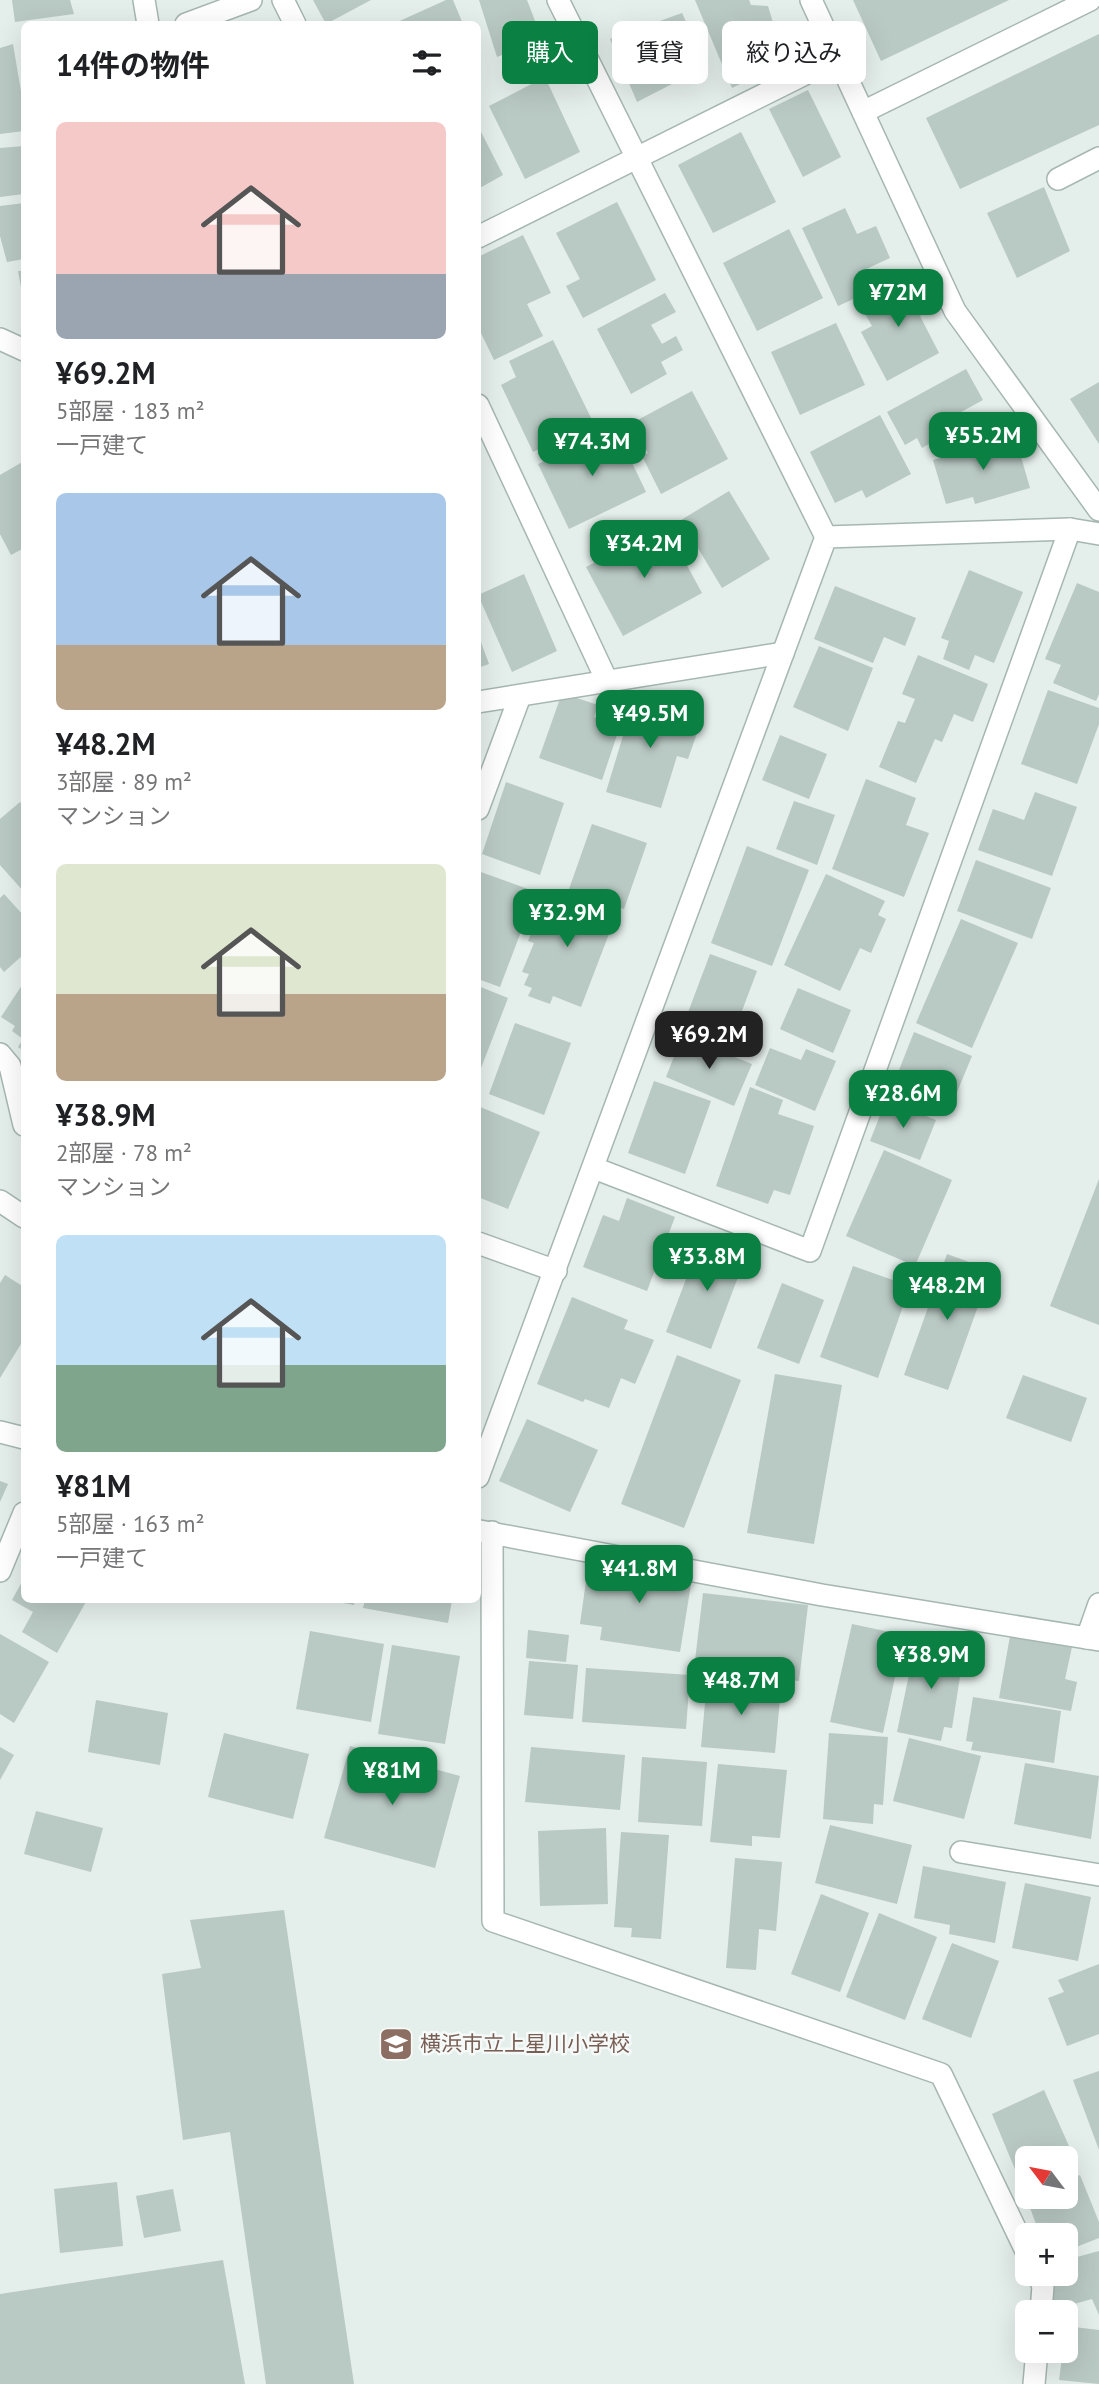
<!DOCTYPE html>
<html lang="ja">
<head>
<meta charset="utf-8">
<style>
  :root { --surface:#fff; --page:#f6f6f6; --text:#202124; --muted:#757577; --accent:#0b8043 }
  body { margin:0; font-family:"PT Sans","Noto Sans JP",sans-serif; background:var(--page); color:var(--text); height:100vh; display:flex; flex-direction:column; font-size:26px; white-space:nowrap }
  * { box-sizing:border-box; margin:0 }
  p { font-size:23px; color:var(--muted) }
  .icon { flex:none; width:38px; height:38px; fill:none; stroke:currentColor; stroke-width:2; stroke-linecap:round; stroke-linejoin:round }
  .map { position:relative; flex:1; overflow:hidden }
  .drawer { position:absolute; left:21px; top:21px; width:460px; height:1582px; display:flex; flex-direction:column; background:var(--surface); border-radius:10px; box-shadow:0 7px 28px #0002 }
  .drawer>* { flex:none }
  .top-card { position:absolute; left:502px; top:21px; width:492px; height:63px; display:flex; gap:14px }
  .needle { width:46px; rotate:302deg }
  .controls { position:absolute; left:1015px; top:2146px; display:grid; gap:14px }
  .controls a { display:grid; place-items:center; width:63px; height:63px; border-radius:10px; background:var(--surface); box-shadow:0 7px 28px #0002; font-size:35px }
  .price { position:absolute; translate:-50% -60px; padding:0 16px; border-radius:14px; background:var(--accent); color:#fff; font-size:23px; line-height:46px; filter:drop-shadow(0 2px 4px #0008) }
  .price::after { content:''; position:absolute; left:50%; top:42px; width:21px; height:16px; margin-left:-10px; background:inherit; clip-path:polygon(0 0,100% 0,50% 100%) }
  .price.active { background:#222; color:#fff }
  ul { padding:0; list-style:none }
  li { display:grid; align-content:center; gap:14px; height:371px; padding:0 35px }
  li span { display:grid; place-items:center; height:217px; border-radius:10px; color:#555 }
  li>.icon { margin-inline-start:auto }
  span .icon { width:126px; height:126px; fill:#fffc; stroke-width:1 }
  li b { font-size:30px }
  h2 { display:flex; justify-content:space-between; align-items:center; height:84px; padding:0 35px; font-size:30px }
  .tag { padding:0 24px; border-radius:10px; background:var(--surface); box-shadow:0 7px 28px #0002; font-size:24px; line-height:63px }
  .tag.active { background:var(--accent); color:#fff }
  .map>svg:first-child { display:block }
</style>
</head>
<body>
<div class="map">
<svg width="1099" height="2384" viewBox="0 0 1099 2384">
  <rect width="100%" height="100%" fill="#e4eeea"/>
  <g fill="#b9c9c3">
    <polygon points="12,0 70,0 74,14 15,22"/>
    <polygon points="313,0 371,0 326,24"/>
    <polygon points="446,0 453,0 463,24 393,24"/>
    <polygon points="479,0 527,0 542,39 497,57"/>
    <polygon points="695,0 749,0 751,5 768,6 785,62 732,88"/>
    <polygon points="853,0 1009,0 881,61"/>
    <polygon points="682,13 707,66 637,102 610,39"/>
    <polygon points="1099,34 1099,125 960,189 926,118"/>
    <polygon points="13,44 24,109 24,131 0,134 0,48"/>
    <polygon points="545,77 580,152 525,179 489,106"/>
    <polygon points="808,90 841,157 803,177 769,109"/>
    <polygon points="478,126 503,175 478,189"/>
    <polygon points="741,132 776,202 713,233 678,165"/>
    <polygon points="24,146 24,194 0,197 0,148"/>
    <polygon points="1044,187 1070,251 1017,278 987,213"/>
    <polygon points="617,202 656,280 583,318 566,286 580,279 556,233"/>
    <polygon points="24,203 24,259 7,262 0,236 0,206"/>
    <polygon points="845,208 857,234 876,226 890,258 864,270 873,290 838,306 802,228"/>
    <polygon points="789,229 823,298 757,331 723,263"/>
    <polygon points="523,235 551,293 527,304 543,336 494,360 478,327 478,257"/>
    <polygon points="18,271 24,271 24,297 23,298"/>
    <polygon points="912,277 930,310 920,316 939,353 887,381 861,332 872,326 860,305"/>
    <polygon points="665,293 676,312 651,325 662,344 676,336 683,350 661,362 667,374 631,394 597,329"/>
    <polygon points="836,323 865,385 800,415 771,352"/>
    <polygon points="553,340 593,422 533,452 501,385 516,377 509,361"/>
    <polygon points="966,369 983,400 952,417 957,428 922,448 917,438 905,445 887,412"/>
    <polygon points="1099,382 1099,444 1070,399"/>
    <polygon points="692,391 728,459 661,494 642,456 648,453 632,423"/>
    <polygon points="880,415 911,474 866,498 862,490 835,503 810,452"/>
    <polygon points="615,427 646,492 569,529 538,464"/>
    <polygon points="1015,436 1030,488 975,504 973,497 946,504 933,460"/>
    <polygon points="24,461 24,548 11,555 0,534 0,475"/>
    <polygon points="729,491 770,559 722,588 681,520"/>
    <polygon points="665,525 702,593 623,636 586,567"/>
    <polygon points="969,570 1023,592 994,663 975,655 969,670 943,659 949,641 941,638"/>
    <polygon points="524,574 557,651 512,672 478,595"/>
    <polygon points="1077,583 1099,592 1099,694 1096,701 1053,683 1061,665 1045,659"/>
    <polygon points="835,586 916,618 905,646 884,637 873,663 814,639"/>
    <polygon points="478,634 489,664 478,668"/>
    <polygon points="819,646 873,668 848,731 793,707"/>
    <polygon points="918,655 988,684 973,722 954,714 942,742 935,739 916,783 879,767 898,721 905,723 915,699 902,694"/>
    <polygon points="1048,690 1099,708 1099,724 1077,784 1021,764"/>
    <polygon points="562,693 598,705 594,717 620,726 602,780 539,758"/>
    <polygon points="636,693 690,709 684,729 697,733 688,759 677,756 661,808 606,792"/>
    <polygon points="780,735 827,754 809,799 762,780"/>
    <polygon points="866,779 916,798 906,825 929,833 904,897 832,869"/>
    <polygon points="506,782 564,803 540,875 482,854"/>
    <polygon points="1035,792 1077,807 1052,876 978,850 993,809 1024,820"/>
    <polygon points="794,801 835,815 817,865 776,849"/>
    <polygon points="20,802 24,808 24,892 0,865 0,819"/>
    <polygon points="592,824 647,843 624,909 569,889"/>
    <polygon points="747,846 809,870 772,966 711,943"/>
    <polygon points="976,860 1051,888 1032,939 957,911"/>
    <polygon points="478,871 536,892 500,987 478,979"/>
    <polygon points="826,874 885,901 878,915 886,919 871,953 860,948 840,991 784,965"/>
    <polygon points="564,893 617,913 581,1007 553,996 550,1004 528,996 532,988 524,985 529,974 522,972 534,943 528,941 543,903 558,909"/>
    <polygon points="4,894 24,916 24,954 4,972 0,967 0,898"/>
    <polygon points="961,919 1018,943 972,1048 916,1023"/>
    <polygon points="710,954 757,971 728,1048 681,1031"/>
    <polygon points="24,982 24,1051 18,1047 23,1039 12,1031 15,1026 1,1017"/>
    <polygon points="478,986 508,998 478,1076"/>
    <polygon points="798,988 851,1010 833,1053 780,1029"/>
    <polygon points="515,1023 571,1043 544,1115 489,1094"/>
    <polygon points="914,1032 972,1056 947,1116 890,1093"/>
    <polygon points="682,1036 752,1064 734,1106 666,1077"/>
    <polygon points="770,1048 801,1060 806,1049 836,1061 815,1111 755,1085"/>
    <polygon points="654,1081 711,1101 685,1174 628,1153"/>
    <polygon points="750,1087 783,1100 778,1114 814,1126 790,1195 774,1190 768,1204 716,1186"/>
    <polygon points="886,1100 936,1120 920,1160 870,1141"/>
    <polygon points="478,1106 540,1132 508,1209 478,1197"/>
    <polygon points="884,1150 952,1180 915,1266 846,1236"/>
    <polygon points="1099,1179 1099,1325 1050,1306"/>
    <polygon points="627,1198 675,1217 647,1291 583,1267 603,1215 619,1221"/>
    <polygon points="702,1237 747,1253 711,1349 666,1332"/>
    <polygon points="947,1254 991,1270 948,1390 904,1375"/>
    <polygon points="853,1266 910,1286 878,1378 820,1357"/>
    <polygon points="5,1275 24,1287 24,1339 0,1378 0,1283"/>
    <polygon points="782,1283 824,1300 799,1364 757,1348"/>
    <polygon points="572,1297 628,1320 624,1329 654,1340 635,1384 621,1378 609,1408 585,1399 583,1402 537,1384"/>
    <polygon points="677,1355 741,1380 684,1528 621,1504"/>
    <polygon points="775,1374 842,1385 814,1544 747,1533"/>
    <polygon points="1023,1375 1087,1398 1071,1442 1006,1418"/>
    <polygon points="527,1419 598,1450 570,1512 499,1481"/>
    <polygon points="0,1481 8,1484 0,1502"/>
    <polygon points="611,1561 693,1572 680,1652 600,1640 602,1627 580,1624 587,1574 609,1577"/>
    <polygon points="24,1578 24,1600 87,1600 57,1653 22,1632 33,1612 12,1600"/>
    <polygon points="703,1593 808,1605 799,1681 694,1669"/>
    <polygon points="328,1600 355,1600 354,1605"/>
    <polygon points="365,1600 452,1600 448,1623 363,1608"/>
    <polygon points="852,1624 904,1635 883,1733 830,1722"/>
    <polygon points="528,1630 569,1635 566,1662 526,1658"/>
    <polygon points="310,1631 384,1644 371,1722 296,1709"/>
    <polygon points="0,1634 49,1662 14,1723 0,1714"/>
    <polygon points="1010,1636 1072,1647 1065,1679 1077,1682 1071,1711 999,1698"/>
    <polygon points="916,1641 964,1651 952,1728 944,1727 941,1741 897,1732"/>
    <polygon points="392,1645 460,1656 445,1744 378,1734"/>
    <polygon points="529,1661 578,1665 573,1719 524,1715"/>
    <polygon points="586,1668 690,1675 686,1729 582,1722"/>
    <polygon points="707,1681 781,1688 775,1753 701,1747"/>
    <polygon points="973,1697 1061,1711 1054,1763 971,1750 973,1742 966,1741"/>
    <polygon points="96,1700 168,1713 160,1765 88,1752"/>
    <polygon points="224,1733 309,1754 293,1819 208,1797"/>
    <polygon points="829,1733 888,1737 883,1805 874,1804 873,1824 823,1819"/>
    <polygon points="909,1738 981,1756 964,1819 893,1801"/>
    <polygon points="350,1746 460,1776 435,1868 324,1838"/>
    <polygon points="0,1747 14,1755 0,1780"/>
    <polygon points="531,1747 625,1755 620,1810 525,1802"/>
    <polygon points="642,1757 707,1762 702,1826 638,1822"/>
    <polygon points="1025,1763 1099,1776 1091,1839 1014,1824"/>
    <polygon points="718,1764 787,1770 780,1838 752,1836 752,1846 710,1842"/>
    <polygon points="36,1811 103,1828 91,1872 24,1854"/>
    <polygon points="830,1825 912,1845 897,1904 815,1883"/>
    <polygon points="606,1828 608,1904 540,1906 538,1831"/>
    <polygon points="621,1832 669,1835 661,1939 631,1937 632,1928 614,1927"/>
    <polygon points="735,1858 782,1862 776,1931 759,1929 756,1970 726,1968"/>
    <polygon points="923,1866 1006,1882 995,1943 949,1934 950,1925 914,1918"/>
    <polygon points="1025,1883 1091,1897 1078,1961 1012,1948"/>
    <polygon points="821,1894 869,1913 840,1992 791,1974"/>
    <polygon points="284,1910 354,2384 266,2384 230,2132 183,2140 162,1974 201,1968 190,1920"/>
    <polygon points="879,1913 937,1937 905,2020 846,1997"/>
    <polygon points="952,1943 999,1961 971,2038 922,2019"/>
    <polygon points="1099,1964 1099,2034 1067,2046 1048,1998 1064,1992 1058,1980"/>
    <polygon points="1099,2071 1099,2150 1073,2080"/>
    <polygon points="1044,2090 1073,2155 1027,2158 1027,2175 1019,2179 992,2114"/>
    <polygon points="1080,2175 1099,2222 1099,2238 1066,2251 1066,2235 1040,2235 1026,2197 1066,2196 1066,2181"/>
    <polygon points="117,2182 123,2246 60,2253 54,2189"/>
    <polygon points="173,2189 181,2231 144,2238 136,2196"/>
    <polygon points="1099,2251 1099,2315 1092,2299 1056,2309 1047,2273 1066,2273 1066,2260"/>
    <polygon points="223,2260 245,2384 0,2384 0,2294"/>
    <polygon points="1066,2326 1099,2330 1099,2384 1059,2380 1063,2350 1066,2350"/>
  </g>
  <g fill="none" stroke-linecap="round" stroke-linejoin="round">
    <g stroke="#a6b7b2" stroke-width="24">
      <g id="minor">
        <polyline points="144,0 148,24"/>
        <polyline points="283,0 295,24"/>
        <polyline points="558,0 826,537"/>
        <polyline points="811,0 955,311 1099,510"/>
        <polyline points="186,24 251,0"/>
        <polyline points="863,112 1090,0"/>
        <polyline points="1058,179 1099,158"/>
        <polyline points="478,237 837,58"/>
        <polyline points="0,339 24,350"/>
        <polyline points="478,405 607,681"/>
        <polyline points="478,702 783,653"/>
        <polyline points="478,809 520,696"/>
        <polyline points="0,1054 10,1066 24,1125"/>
        <polyline points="594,1168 810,1251 1070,529"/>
        <polyline points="0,1201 24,1217"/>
        <polyline points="478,1243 556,1271"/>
        <polyline points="0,1432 24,1438"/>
        <polyline points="478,1477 826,537 1070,529 1099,534"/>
        <polyline points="480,1531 822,1595 1099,1640"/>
        <polyline points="492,1532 493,1921 941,2074 1027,2253"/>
        <polyline points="0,1571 24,1513"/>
        <polyline points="1087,1638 1099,1604"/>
        <polyline points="961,1852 1099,1875"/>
        <polyline points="1037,2273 1043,2286 1041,2312"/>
        <polyline points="1034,2384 1037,2350"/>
      </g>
    </g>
    <use href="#minor" stroke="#fff" stroke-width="21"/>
  </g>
  <defs>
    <g id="school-square" transform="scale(1.75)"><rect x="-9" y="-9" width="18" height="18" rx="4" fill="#8d6e63" stroke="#f5faf8"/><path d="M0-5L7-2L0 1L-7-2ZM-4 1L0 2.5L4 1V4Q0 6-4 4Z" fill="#fff"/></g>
  </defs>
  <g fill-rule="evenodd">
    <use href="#school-square" x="396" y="2044"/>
  </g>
  <g text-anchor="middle" stroke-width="5" stroke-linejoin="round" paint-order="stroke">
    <g font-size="21" fill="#785e54" stroke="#f5faf8" text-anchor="start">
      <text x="420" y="2051">横浜市立上星川小学校</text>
    </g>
  </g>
</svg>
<div class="controls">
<a><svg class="needle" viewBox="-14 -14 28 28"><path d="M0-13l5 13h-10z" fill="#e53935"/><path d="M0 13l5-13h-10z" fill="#757577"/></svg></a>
<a>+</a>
<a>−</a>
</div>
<b class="price" style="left:898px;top:329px">¥72M</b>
<b class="price" style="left:983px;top:472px">¥55.2M</b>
<b class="price" style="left:592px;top:478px">¥74.3M</b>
<b class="price" style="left:644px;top:580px">¥34.2M</b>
<b class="price" style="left:650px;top:750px">¥49.5M</b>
<b class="price" style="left:567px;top:949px">¥32.9M</b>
<b class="price active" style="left:709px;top:1071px">¥69.2M</b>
<b class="price" style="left:903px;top:1130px">¥28.6M</b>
<b class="price" style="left:707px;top:1293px">¥33.8M</b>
<b class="price" style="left:947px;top:1322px">¥48.2M</b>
<b class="price" style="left:639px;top:1605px">¥41.8M</b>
<b class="price" style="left:931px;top:1691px">¥38.9M</b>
<b class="price" style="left:741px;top:1717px">¥48.7M</b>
<b class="price" style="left:392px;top:1807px">¥81M</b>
<div class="top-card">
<a class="tag active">購入</a>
<a class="tag">賃貸</a>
<a class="tag">絞り込み</a>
</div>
<section class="drawer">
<h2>14件の物件<svg class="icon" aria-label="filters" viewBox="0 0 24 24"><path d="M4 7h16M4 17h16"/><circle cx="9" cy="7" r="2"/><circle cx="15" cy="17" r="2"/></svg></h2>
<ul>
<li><span style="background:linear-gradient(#f6c9c9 70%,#9aa5b1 0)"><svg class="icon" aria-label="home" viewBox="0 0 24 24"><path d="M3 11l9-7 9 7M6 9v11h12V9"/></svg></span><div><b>¥69.2M</b><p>5部屋 · 183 m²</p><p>一戸建て</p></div></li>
<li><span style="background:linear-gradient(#a9c7e8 70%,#b9a48a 0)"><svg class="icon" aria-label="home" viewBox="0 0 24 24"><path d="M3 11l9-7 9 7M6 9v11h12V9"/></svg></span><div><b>¥48.2M</b><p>3部屋 · 89 m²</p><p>マンション</p></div></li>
<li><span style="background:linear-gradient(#dfe7d0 60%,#b9a48a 0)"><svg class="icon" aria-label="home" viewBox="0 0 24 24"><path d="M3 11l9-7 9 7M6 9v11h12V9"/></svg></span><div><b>¥38.9M</b><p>2部屋 · 78 m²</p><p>マンション</p></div></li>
<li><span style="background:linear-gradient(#bfe0f5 60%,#7fa58c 0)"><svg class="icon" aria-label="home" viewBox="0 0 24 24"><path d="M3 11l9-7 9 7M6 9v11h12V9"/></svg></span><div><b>¥81M</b><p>5部屋 · 163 m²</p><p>一戸建て</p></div></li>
</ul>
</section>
</div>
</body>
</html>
